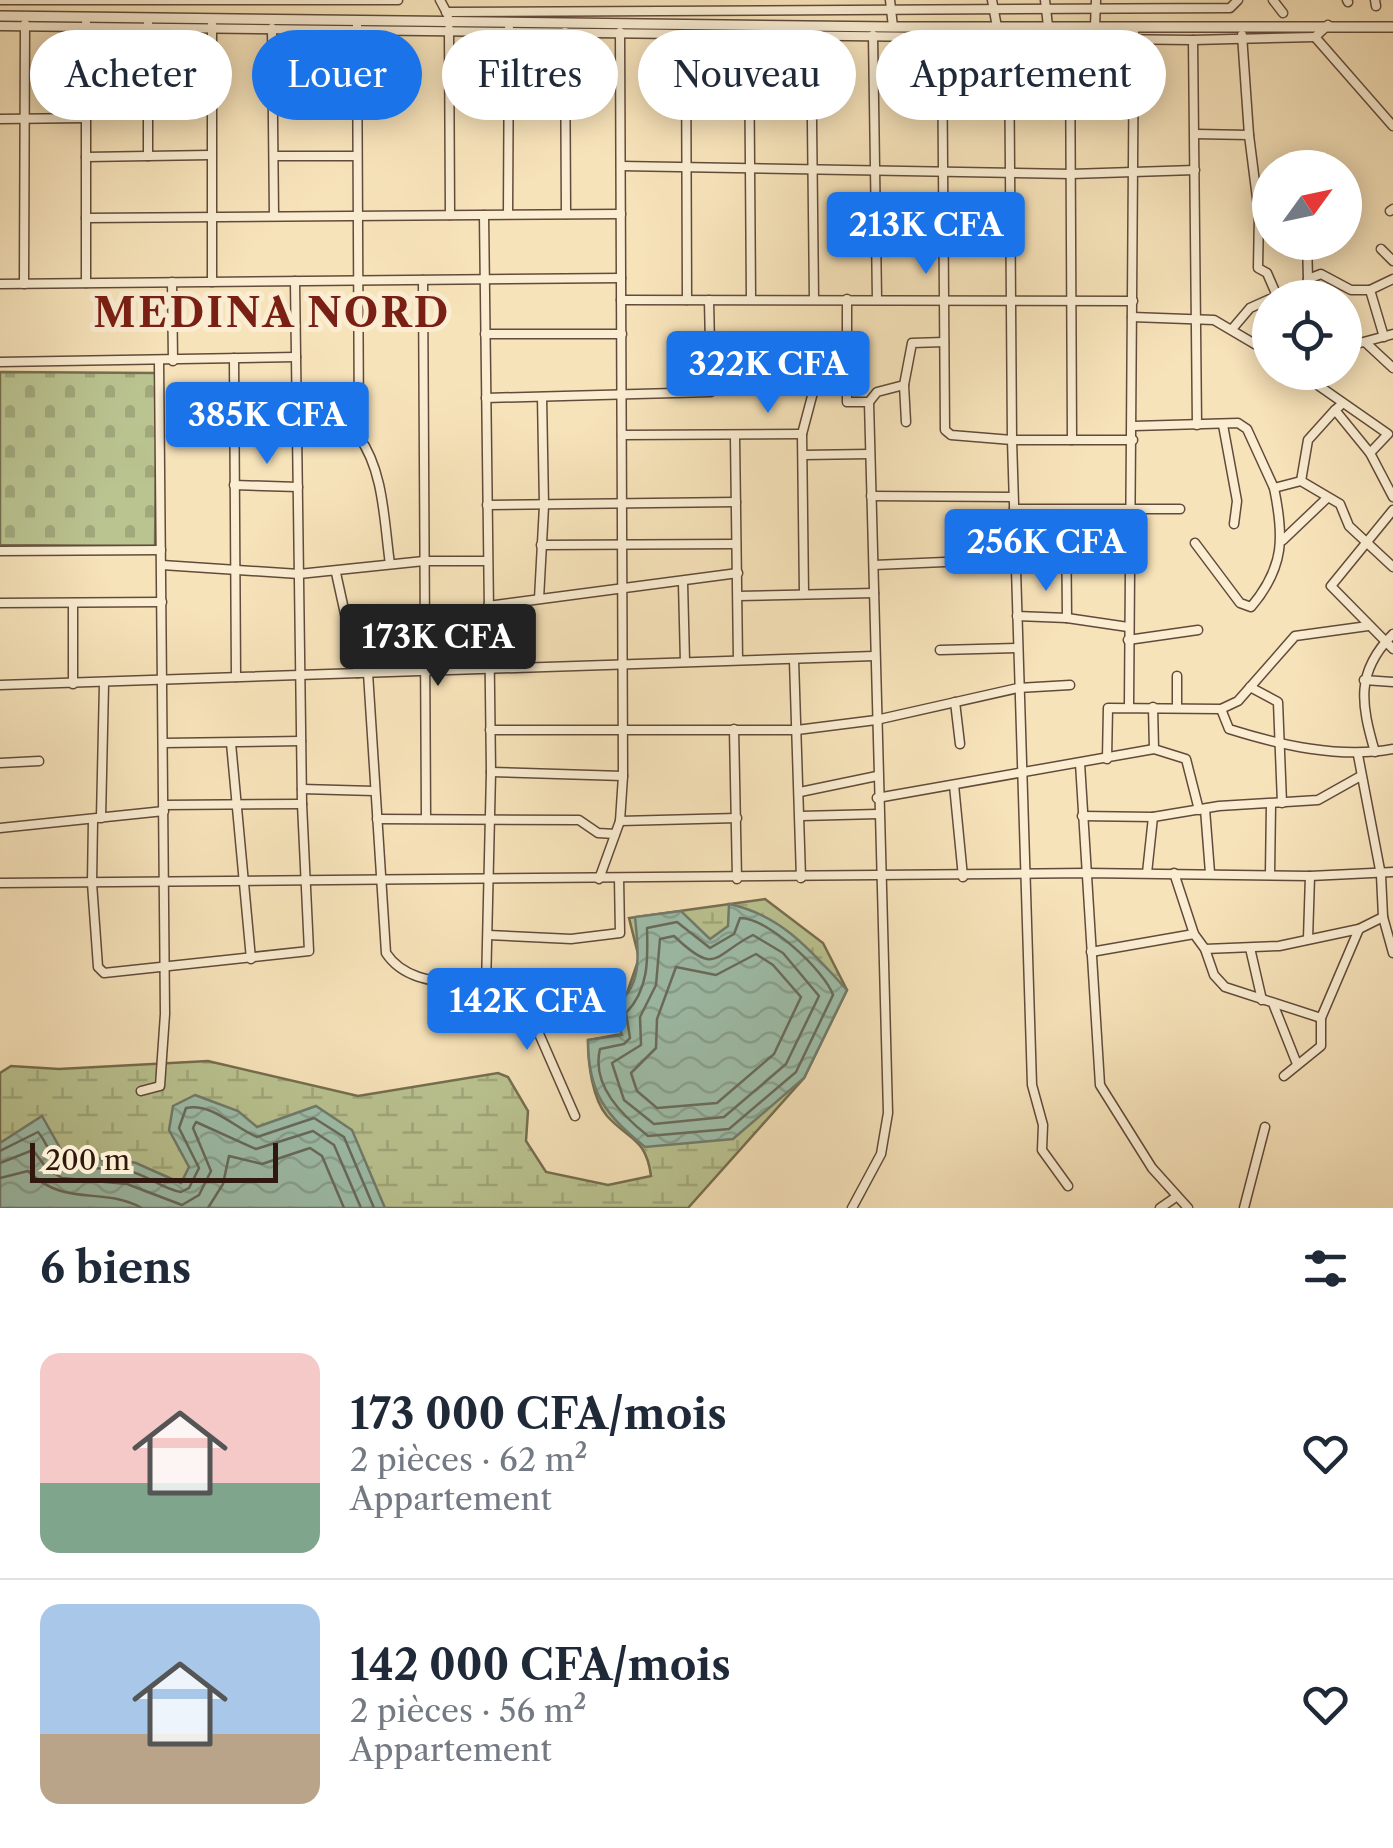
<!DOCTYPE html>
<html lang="fr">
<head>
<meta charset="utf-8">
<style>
  :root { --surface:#fff; --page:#f6f6f7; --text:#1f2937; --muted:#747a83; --line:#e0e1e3; --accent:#1a73e8 }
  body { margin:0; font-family:"Libre Caslon Text",serif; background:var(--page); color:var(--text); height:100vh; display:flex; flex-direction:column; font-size:38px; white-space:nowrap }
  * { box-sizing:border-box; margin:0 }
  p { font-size:32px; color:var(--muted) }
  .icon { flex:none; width:55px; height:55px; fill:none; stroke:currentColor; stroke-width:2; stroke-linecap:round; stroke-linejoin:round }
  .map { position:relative; height:1208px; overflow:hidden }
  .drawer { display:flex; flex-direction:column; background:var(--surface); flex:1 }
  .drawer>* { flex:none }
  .top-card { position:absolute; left:30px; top:30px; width:1335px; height:90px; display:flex; gap:20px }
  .needle { width:65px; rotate:57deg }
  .buttons { position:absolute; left:1252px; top:150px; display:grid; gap:20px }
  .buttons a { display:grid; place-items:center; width:110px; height:110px; border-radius:50%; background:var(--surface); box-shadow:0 5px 25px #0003; font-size:50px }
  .scale { position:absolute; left:30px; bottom:25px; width:248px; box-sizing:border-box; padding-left:10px; border:5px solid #31180f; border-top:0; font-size:28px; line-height:35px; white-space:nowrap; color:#31180f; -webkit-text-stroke:8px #faedd2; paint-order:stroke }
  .price { position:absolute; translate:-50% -85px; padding:0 22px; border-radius:10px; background:var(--accent); color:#fff; font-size:32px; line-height:65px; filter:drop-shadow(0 2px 5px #0008) }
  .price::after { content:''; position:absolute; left:50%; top:60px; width:30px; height:22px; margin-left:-15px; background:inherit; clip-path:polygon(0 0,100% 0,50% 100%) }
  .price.on { background:#222; color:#fff }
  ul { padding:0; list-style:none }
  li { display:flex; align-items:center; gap:30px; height:250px; padding:0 40px }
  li+li { border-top:2px solid var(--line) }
  li span { display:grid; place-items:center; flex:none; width:280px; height:200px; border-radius:20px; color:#555 }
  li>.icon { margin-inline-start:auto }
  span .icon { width:120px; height:120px; fill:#fffc; stroke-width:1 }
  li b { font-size:42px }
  h2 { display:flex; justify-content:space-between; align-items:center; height:120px; padding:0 40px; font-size:42px }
  .tag { padding:0 35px; border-radius:45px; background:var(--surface); box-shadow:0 5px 25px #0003; font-size:35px; line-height:90px }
  .tag.on { background:var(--accent); color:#fff }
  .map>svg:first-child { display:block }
</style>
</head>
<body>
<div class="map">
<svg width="1393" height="1208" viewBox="0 0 1393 1208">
  <defs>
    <pattern id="wetland-marsh" width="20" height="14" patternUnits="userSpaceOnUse" patternTransform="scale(2.5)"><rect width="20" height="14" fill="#bac491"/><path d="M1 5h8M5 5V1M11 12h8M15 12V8" fill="none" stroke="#a0a87c"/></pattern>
    <pattern id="cemetery-stones" width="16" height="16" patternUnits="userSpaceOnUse" patternTransform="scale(2.5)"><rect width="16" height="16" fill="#bac491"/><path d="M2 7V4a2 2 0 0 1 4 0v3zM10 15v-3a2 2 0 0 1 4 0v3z" fill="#a0a87c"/></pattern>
    <pattern id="water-waves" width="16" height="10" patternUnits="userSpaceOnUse" patternTransform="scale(2.5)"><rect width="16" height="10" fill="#9ebfab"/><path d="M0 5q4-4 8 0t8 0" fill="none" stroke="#89a392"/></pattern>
  </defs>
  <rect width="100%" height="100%" fill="#f7e3ba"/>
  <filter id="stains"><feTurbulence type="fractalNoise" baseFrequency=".002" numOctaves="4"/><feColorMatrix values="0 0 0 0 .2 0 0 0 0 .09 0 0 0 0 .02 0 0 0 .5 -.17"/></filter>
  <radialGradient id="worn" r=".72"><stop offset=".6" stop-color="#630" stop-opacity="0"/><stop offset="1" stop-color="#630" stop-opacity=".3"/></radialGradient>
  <path fill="url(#wetland-marsh)" stroke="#766e50" stroke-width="2.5" d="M765,899L823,943L847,990L804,1078L688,1208H0V1073L11,1066L59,1069L208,1061L358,1096L498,1073L508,1077L528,1111L526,1141L546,1172L608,1185L651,1176C646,1138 630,1141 607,1116C592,1098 588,1063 588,1040L622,1034L612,1007L625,999L639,958L629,918Z"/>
  <polygon fill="url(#cemetery-stones)" stroke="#766e50" stroke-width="2.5" points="0,372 157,373 155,546 0,545"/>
  <g fill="url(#water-waves)" stroke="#727c6d" stroke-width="2.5">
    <path d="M729,904C782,915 812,952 847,990L804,1078L733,1139L645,1147C606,1115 588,1094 588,1040L622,1035L612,1007C645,988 638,949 635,917L681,911L710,939L728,926Z"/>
    <polygon points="195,1095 238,1111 257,1127 316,1106 352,1130 385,1208 0,1208 0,1143 42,1116 64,1155 93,1153 104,1162 109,1158 136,1163 181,1183 189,1167 169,1130 173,1106"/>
  </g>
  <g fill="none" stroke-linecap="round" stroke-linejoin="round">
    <g stroke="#686c5d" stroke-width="2.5">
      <path d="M740,918C767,917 825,971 833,995L796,1072L729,1129L648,1136C623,1116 591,1086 600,1049L624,1044L630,1038L626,1013C649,989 648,959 647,928L677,922L710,948L734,934Z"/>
      <path d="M674,936C717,977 713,955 753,935L783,953L819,996L786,1064L724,1117L654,1124L624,1100L612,1063L641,1045L640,1017L656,985L660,939Z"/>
      <polygon points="756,954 773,965 801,997 774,1054 717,1103 657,1108 637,1091 631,1073 656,1048 657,1019 676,967 716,975"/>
      <path d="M0,1151L38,1132C46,1141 50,1157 61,1163C72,1169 114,1168 129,1171C147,1175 163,1189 181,1192L189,1188L199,1168L179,1128L186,1108C211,1102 235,1128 257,1137L314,1118L344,1137L374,1208"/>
      <polyline points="0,1163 33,1150 47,1169 62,1178 127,1184 182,1205 199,1195 211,1171 193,1128 196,1122 256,1149 313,1131 334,1145 361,1208"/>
      <path d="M0,1178L28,1171C65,1208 103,1186 142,1208"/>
      <polyline points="208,1208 223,1184 229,1156 262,1164 310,1148 322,1156 344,1208"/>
    </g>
    <g stroke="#624b3a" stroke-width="11">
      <g id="minor">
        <polyline points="0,0 398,0"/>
        <polyline points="440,0 448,15"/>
        <polyline points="890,0 893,27"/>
        <polyline points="992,0 997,27"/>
        <polyline points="1045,0 1048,26"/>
        <polyline points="1273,0 1283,13"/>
        <polyline points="1347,0 1348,2"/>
        <polyline points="1375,0 1376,6"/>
        <polyline points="446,12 1230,8 1238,0"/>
        <polyline points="148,23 148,156"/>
        <path d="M357,25L359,437C384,471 384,522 390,564"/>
        <polyline points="1328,25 1315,37 1393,126"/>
        <polyline points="0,26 1193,40 1315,37"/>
        <polyline points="1095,26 1096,0"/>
        <polyline points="272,28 274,216"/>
        <polyline points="449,29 450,215"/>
        <polyline points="565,32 566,214"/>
        <polyline points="686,34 687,300"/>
        <polyline points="749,34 751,299"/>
        <polyline points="811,34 814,299"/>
        <polyline points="873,35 877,299"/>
        <polyline points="942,35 945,430 951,435 1012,440 1133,440"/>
        <polyline points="1070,35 1072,440"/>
        <polyline points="1242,35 1249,135"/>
        <polyline points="1009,36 1012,440 1032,1085 1043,1125 1042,1150 1068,1186"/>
        <polyline points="1193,40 1197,425"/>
        <polyline points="273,98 357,99"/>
        <polyline points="0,119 86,118"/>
        <polyline points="1195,134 1249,135 1259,214 1258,268 1267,273 1277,296"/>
        <polyline points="274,156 357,156"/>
        <polyline points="86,157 210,155"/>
        <polyline points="621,166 1071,174 1195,170"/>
        <polyline points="1390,211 1393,209"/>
        <polyline points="508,214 509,28"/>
        <polyline points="484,215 491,772 486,987"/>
        <polyline points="86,218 621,214"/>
        <polyline points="1307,242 1308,279"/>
        <polyline points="1381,249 1393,261"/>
        <polyline points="423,280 426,818"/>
        <polyline points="172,282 173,361"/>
        <polyline points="212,282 212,24"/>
        <polyline points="86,283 86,23"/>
        <polyline points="0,284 621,278"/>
        <polyline points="24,284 25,24"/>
        <polyline points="1274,298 1306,287 1308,279 1321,274 1351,290 1370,290"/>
        <polyline points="847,299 847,402 869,402 877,392 904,385 912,343 944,342"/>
        <polyline points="621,300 1133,301"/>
        <polyline points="1132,317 1214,320 1270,353"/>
        <polyline points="1233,328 1250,308 1270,299"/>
        <polyline points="485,334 622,334"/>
        <polyline points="1384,337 1370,290 1393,279"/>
        <polyline points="1365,342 1393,368"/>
        <polyline points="1345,347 1393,334"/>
        <polyline points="234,358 236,677"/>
        <polyline points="0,362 296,357"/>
        <polyline points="710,368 820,366 845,344"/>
        <polyline points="1299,372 1388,434 1370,453"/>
        <polyline points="904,385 906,422"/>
        <polyline points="486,398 711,392 709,300"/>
        <polyline points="1342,404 1335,410 1370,453 1393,497"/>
        <polyline points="234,424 298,429"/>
        <polyline points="1223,425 1237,501 1234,524"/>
        <polyline points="1134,426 1238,423 1247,429 1274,488 1301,481"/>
        <polyline points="622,435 802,434"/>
        <polyline points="735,437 738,660"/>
        <polyline points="803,455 870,454"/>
        <polyline points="1301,481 1340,504 1349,526 1393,567"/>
        <polyline points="1301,481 1308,440 1335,410"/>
        <polyline points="234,485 298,487"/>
        <polyline points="871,496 1013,497"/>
        <polyline points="487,505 736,502"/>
        <polyline points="1014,509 1180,509"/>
        <polyline points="1066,510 1067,618"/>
        <polyline points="1393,510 1331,586 1393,649"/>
        <polyline points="1283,540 1326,499"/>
        <path d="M1195,543L1240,603L1251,607C1285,567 1284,536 1274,488"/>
        <polyline points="541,545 736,544"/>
        <polyline points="0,551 161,550"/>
        <polyline points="162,565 299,574 424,561 487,561"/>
        <polyline points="874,565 1015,559"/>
        <polyline points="336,573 358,673"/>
        <polyline points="683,583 685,662"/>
        <polyline points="804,594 802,434 820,366"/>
        <polyline points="738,596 874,593"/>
        <polyline points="539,599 544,506 542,397"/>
        <polyline points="0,603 162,602"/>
        <polyline points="73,603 73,684"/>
        <polyline points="488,606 738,573"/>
        <polyline points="1017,616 1067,618 1128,627"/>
        <polyline points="1128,640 1198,630"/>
        <polyline points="940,650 1017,648"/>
        <polyline points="794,660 801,878"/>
        <path d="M368,673L386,953C407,985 449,981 482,987C495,989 514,998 526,1004L575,1116"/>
        <polyline points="1364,680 1393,682"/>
        <polyline points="0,685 874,656"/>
        <polyline points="1250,687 1278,702 1282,803"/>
        <polyline points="955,702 960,744"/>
        <polyline points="1129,706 1134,27"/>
        <polyline points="1153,707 1154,749"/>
        <polyline points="1177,707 1177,676"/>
        <path d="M1221,709L1229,729C1280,745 1340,759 1393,749"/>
        <polyline points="734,729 737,879"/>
        <polyline points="490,730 797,730 876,720 1018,688 1070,685"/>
        <polyline points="164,743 301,741"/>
        <polyline points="231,743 251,959"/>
        <path d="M1375,752C1361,704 1355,672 1393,634"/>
        <polyline points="1107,759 1108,708 1221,709 1238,701 1295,636 1368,626"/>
        <polyline points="0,763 39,761"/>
        <polyline points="1080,763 1100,1085 1152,1168 1188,1208"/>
        <polyline points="491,772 623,776"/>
        <polyline points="954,785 963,877"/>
        <polyline points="302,789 374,791"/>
        <polyline points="800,792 877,776"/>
        <polyline points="877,798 1154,749 1186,759 1199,810"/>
        <polyline points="164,805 302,804"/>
        <polyline points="1205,809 1210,873"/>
        <polyline points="801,816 878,814"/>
        <polyline points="1082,816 1153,817 1219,806 1318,800 1359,777"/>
        <polyline points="101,818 104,684"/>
        <polyline points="377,819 579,820 598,833 615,834"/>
        <polyline points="93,820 92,883 98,967 104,973 309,951 302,804 295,281"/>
        <polyline points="620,821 737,818"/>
        <polyline points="0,828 164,811"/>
        <polyline points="1147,873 1153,817"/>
        <polyline points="1174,873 1194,934 1205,949 1279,946 1359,929"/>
        <polyline points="1270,874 1271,804"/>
        <polyline points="599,879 620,821 623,776 620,32"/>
        <polyline points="0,883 1086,873 1310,876 1393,872"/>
        <polyline points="1383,917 1393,953"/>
        <polyline points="488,935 571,939 620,933 619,878"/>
        <polyline points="1308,939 1310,876"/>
        <polyline points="1250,948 1262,1000"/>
        <polyline points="1205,949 1214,975 1225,987 1321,1018"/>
        <polyline points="1091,952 1194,934"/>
        <polyline points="1274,1006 1297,1064"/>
        <polyline points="1284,1076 1321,1046 1321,1018 1359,929 1383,917 1381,875 1358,755"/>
        <polyline points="141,1091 160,1086 165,1014 159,362"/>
        <polyline points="852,1208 881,1154 888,1113 869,402"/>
        <polyline points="1160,1208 1176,1197"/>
        <polyline points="1244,1208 1265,1127"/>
      </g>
    </g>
    <g stroke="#624b3a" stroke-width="12">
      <polyline id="tertiary" points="0,16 893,27 1393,27"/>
    </g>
    <use href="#minor" stroke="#faedd2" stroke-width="8"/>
    <use href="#tertiary" stroke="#faedd2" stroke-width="9"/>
  </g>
  <g text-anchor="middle" stroke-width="10" stroke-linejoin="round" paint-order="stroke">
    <g font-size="40" font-weight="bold" letter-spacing="2.5" fill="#7a1f14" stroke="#faedd2">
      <text x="272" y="327">MEDINA NORD</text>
    </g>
  </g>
  <rect width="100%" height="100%" filter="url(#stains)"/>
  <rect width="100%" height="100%" fill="url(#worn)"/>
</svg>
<div class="buttons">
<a><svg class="needle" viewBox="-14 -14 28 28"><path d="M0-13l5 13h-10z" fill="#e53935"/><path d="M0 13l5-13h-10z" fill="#747a83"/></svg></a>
<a><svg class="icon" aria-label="locate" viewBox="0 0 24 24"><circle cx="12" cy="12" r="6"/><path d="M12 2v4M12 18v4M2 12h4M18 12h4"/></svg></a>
</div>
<div class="scale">200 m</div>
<b class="price" style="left:926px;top:277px">213K CFA</b>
<b class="price" style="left:768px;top:416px">322K CFA</b>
<b class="price" style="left:267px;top:467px">385K CFA</b>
<b class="price" style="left:1046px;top:594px">256K CFA</b>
<b class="price on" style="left:438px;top:689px">173K CFA</b>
<b class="price" style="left:527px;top:1053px">142K CFA</b>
<div class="top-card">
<a class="tag">Acheter</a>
<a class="tag on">Louer</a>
<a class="tag">Filtres</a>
<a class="tag">Nouveau</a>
<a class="tag">Appartement</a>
</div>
</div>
<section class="drawer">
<h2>6 biens<svg class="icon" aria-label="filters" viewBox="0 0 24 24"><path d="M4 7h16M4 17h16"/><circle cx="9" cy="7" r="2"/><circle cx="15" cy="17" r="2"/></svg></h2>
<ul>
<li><span style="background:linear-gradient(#f6c9c9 65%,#7fa58c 0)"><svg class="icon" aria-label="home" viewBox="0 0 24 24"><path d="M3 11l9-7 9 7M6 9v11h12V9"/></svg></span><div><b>173 000 CFA/mois</b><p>2 pièces · 62 m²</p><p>Appartement</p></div><svg class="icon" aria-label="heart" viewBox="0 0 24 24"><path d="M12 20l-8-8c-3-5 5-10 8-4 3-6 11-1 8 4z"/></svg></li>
<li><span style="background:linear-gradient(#a9c7e8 65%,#b9a48a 0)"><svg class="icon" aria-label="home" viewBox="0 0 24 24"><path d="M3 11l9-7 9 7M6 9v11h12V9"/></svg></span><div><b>142 000 CFA/mois</b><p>2 pièces · 56 m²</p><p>Appartement</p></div><svg class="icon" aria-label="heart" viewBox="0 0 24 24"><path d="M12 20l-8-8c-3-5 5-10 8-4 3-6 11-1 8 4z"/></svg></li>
</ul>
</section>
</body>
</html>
